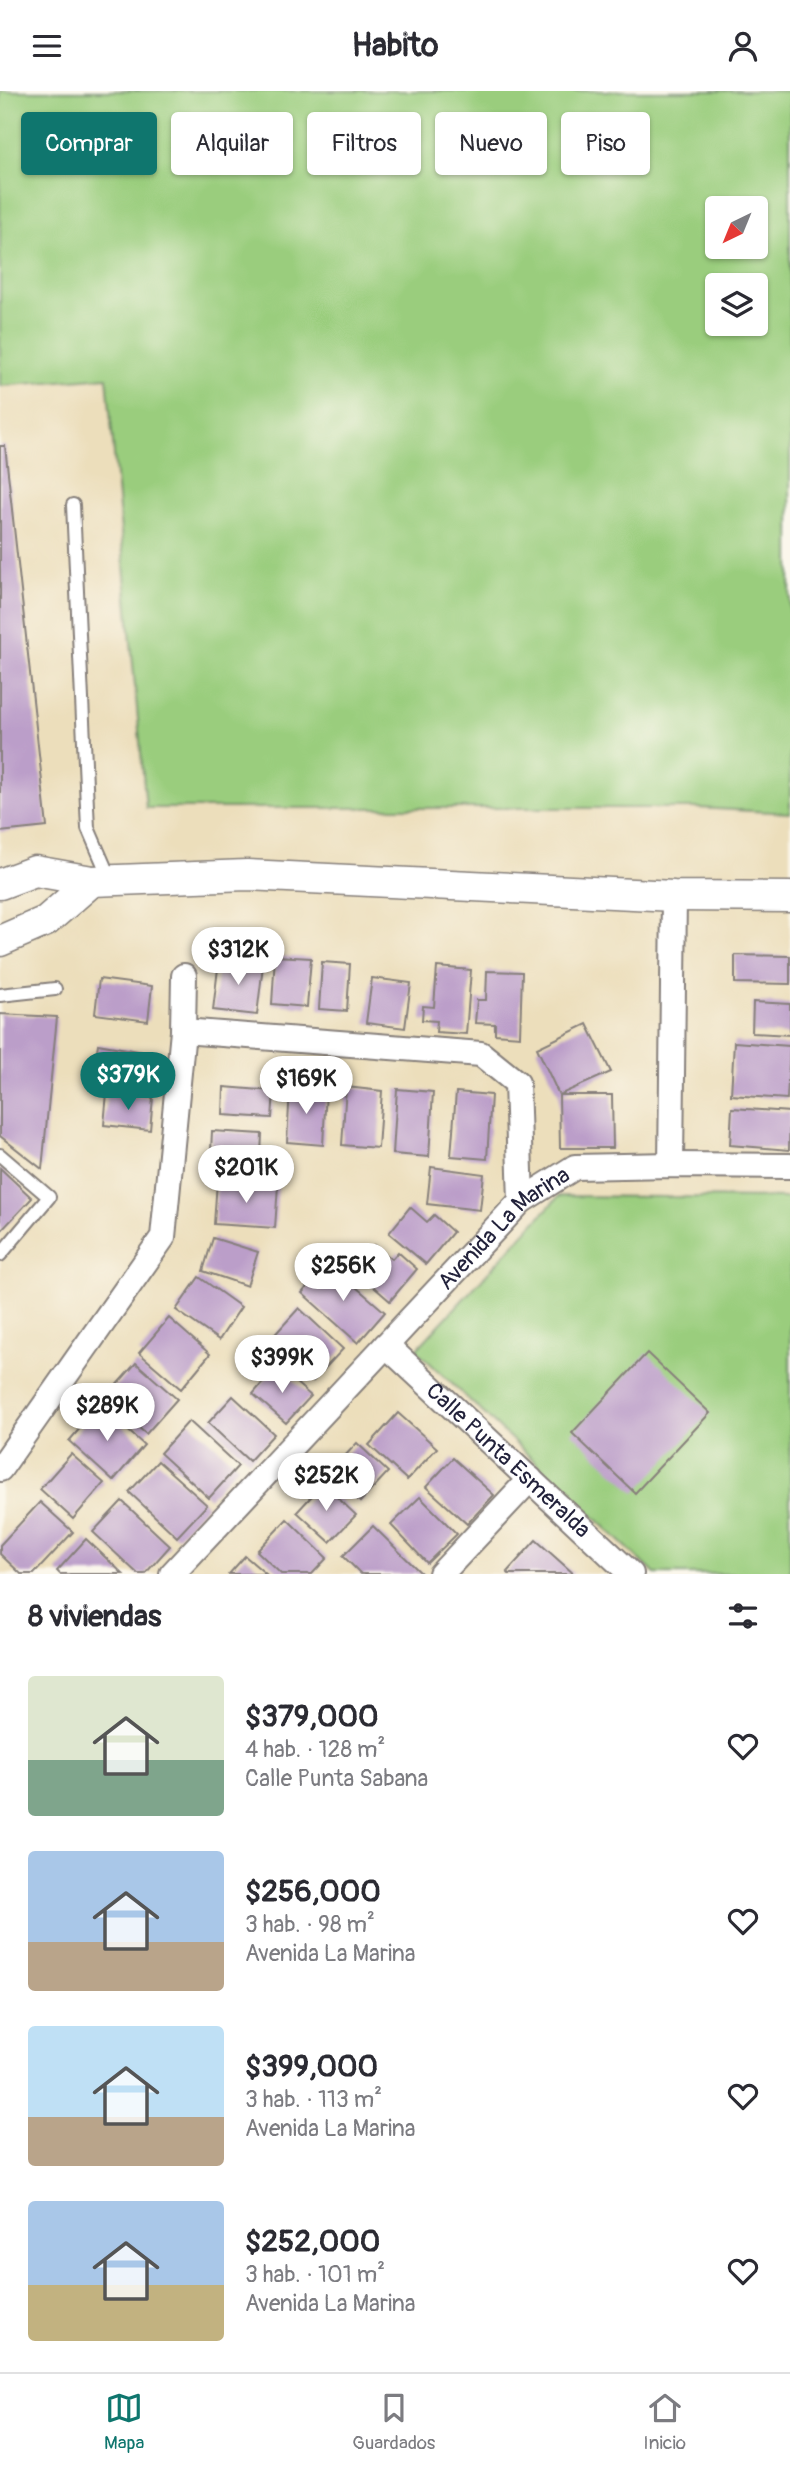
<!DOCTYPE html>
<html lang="es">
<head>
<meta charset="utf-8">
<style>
  :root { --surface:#fff; --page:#f7f7f7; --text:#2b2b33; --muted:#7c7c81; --line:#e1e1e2; --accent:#0f766e }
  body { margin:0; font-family:Pangolin,sans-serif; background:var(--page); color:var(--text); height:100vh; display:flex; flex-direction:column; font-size:26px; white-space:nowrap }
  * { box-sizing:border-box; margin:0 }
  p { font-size:23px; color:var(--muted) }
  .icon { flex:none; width:38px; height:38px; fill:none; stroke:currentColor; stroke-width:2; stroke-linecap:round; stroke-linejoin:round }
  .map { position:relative; height:1483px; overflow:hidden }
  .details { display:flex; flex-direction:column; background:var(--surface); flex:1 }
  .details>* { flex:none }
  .top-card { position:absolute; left:21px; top:21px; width:749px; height:63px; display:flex; gap:14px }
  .needle { width:46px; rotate:223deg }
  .buttons { position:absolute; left:705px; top:105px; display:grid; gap:14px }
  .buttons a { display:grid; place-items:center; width:63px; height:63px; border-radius:7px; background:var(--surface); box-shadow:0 2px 5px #0004; font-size:35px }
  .price { position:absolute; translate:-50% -60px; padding:0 16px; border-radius:24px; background:#fff; color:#222; font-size:23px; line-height:46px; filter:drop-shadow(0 2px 4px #0008) }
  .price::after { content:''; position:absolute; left:50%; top:42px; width:21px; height:16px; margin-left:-10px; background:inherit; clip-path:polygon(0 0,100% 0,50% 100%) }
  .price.on { background:var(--accent); color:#fff }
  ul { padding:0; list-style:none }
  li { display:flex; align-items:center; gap:21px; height:175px; padding:0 28px }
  li span { display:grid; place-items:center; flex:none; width:196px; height:140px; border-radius:7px; color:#555 }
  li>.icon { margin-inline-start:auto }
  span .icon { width:84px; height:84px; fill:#fffc; stroke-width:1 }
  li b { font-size:30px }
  h2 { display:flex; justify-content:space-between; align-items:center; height:84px; padding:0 28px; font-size:30px }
  .tag { padding:0 24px; border-radius:7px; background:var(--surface); box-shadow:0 2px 5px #0004; font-size:24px; line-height:63px }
  .tag.on { background:var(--accent); color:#fff }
  header { display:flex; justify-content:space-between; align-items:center; height:91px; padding:0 28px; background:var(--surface); font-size:32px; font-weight:700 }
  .dock { display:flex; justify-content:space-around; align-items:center; height:98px; border-top:2px solid var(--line); background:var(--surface); font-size:19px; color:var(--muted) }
  .dock a { display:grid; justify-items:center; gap:4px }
  .dock .on { color:var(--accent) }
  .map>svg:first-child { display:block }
</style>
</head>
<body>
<header><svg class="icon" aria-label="menu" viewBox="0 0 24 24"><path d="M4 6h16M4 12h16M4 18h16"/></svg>Habito<svg class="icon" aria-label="person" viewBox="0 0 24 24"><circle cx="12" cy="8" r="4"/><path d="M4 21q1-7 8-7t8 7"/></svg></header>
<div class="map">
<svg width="790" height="1483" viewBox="0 0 790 1483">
  <rect width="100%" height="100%" fill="#fbf7ec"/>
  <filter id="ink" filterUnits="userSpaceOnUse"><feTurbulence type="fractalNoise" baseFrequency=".0143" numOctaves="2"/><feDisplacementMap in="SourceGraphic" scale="14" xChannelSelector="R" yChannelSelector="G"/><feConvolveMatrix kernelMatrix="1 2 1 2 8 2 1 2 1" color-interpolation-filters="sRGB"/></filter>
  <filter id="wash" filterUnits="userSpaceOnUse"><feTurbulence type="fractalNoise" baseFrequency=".00686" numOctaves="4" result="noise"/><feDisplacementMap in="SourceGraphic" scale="28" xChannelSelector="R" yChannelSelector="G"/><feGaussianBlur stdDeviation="1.57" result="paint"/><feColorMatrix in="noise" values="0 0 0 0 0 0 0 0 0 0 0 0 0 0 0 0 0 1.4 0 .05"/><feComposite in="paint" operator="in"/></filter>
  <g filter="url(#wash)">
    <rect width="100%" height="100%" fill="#ecdebb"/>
    <g fill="#9acd7d" stroke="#5e785c" stroke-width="2" fill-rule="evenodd">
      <path d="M0,0H790V722L697,717H146L107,286L0,295ZM718,117H756V156H718ZM718,194H756V233H718Z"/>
      <polygon points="559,1105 790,1107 790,1483 655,1483 416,1259"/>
    </g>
    <g id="blocks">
      <g fill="#bb9ec9">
        <polygon points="0,355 5,355 47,736 0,741"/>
        <polygon points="735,864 790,865 790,893 735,892"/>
        <polygon points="275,865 311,867 307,916 272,913"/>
        <polygon points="219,869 263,874 257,924 213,919"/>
        <polygon points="322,871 350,873 347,920 319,918"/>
        <polygon points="437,876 471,879 466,943 436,941 437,930 422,929 423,915 434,916"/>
        <polygon points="487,880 522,881 520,945 495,943 495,933 475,932 477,909 486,909"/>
        <polygon points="372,887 411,892 405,937 366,932"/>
        <polygon points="99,888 152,895 148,930 95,923"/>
        <polygon points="753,911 790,913 790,944 752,942"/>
        <polygon points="0,923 57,926 42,1078 0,1045"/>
        <polygon points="587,933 611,981 559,1004 537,957"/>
        <polygon points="734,951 790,955 787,1008 731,1004"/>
        <polygon points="98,953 144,961 140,986 94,978"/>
        <polygon points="224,996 274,1000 272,1027 223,1024"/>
        <polygon points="346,996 382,1000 378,1057 342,1054"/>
        <polygon points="290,997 326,1000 323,1054 287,1051"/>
        <polygon points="397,998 433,1001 429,1066 393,1063"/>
        <polygon points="456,1001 491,1004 487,1068 451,1065"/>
        <polygon points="107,1002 153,1007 150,1039 104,1034"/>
        <polygon points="559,1004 612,1004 613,1057 560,1057"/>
        <polygon points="732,1017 790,1021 789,1059 730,1054"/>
        <polygon points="212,1040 262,1043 260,1083 210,1080"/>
        <polygon points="431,1076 484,1083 480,1119 427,1113"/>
        <polygon points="0,1077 32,1107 0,1141"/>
        <polygon points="217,1090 278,1094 275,1137 214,1133"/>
        <polygon points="410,1116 427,1131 434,1124 453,1141 426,1173 389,1142"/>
        <polygon points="213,1147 258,1161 247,1195 203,1180"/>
        <polygon points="374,1154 392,1168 398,1161 417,1178 390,1210 353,1178"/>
        <polygon points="328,1172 385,1221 358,1252 302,1202"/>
        <polygon points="199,1186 241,1216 219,1249 176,1219"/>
        <polygon points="299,1217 343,1258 313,1290 269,1250"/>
        <polygon points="169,1227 210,1263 181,1298 139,1262"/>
        <polygon points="647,1262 710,1322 635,1402 572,1342"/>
        <polygon points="136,1272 177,1308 146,1343 105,1307"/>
        <polygon points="277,1275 311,1305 286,1332 253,1303"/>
        <polygon points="233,1305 274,1343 249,1370 208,1332"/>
        <polygon points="100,1314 144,1354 113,1390 69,1350"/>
        <polygon points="398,1322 437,1357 407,1389 369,1354"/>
        <polygon points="189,1330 238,1375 209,1407 160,1362"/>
        <polygon points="357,1352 388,1381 360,1411 329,1382"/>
        <polygon points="71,1363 104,1392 73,1428 40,1398"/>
        <polygon points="453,1367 494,1404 467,1433 426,1396"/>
        <polygon points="158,1370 207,1414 177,1446 129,1401"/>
        <polygon points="323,1393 356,1424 330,1451 297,1421"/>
        <polygon points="420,1406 457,1443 427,1472 391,1434"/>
        <polygon points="122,1410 170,1455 145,1483 138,1483 93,1441"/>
        <polygon points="40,1411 73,1441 34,1483 21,1483 0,1463 0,1454"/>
        <polygon points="287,1428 327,1467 312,1483 281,1483 257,1460"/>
        <polygon points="373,1435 422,1483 361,1483 343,1465"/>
        <polygon points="86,1448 123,1483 60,1483 57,1480"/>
        <polygon points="536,1449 574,1483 509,1483 507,1481"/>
        <polygon points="245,1465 266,1483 229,1483"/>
      </g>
    </g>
  </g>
  <g filter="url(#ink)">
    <use href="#blocks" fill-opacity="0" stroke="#87807b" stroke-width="2"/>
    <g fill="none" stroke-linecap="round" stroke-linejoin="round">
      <g stroke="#87807b" stroke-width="16">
        <g id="service">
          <polyline points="73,414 88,737 110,788"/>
          <polyline points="0,904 55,898"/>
          <polyline points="0,1064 49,1106 0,1164"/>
        </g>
      </g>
      <g stroke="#87807b" stroke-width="28">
        <g id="minor">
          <polyline points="183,940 481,963 517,992 521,1110"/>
          <polyline points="671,1074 674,805"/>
          <path id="s1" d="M386,1254L631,1483"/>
          <polyline points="0,1378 163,1146 183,940 184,885"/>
          <path id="s2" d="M172,1483L521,1110L575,1076L671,1074L790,1075"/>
          <polyline points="441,1483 530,1388"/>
        </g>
      </g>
      <g stroke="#87807b" stroke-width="33">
        <g id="tertiary">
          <polyline points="0,793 35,780 92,790 247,784 674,805 790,806"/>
          <polyline points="0,850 46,830 92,790"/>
        </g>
      </g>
      <use href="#service" stroke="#fff" stroke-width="12"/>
      <use href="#minor" stroke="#fff" stroke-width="24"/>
      <use href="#tertiary" stroke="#fff" stroke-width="30"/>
    </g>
  </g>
  <g text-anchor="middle" stroke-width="7" stroke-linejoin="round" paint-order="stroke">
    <g font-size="23" fill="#22223b" stroke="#fbf7ec">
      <text dy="8" stroke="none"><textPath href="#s2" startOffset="480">Avenida La Marina</textPath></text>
      <text dy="8" stroke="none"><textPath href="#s1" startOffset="168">Calle Punta Esmeralda</textPath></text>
    </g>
  </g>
</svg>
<div class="buttons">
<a><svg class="needle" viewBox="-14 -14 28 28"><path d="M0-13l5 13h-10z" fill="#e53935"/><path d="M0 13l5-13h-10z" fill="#7c7c81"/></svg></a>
<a><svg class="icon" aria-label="layers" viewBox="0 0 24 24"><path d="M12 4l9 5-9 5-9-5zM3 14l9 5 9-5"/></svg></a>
</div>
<b class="price" style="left:238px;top:896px">$312K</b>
<b class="price on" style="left:128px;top:1021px">$379K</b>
<b class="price" style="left:306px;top:1025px">$169K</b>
<b class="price" style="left:246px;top:1114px">$201K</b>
<b class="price" style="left:343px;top:1212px">$256K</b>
<b class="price" style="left:282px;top:1304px">$399K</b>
<b class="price" style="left:107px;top:1352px">$289K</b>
<b class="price" style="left:326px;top:1422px">$252K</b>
<div class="top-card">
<a class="tag on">Comprar</a>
<a class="tag">Alquilar</a>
<a class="tag">Filtros</a>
<a class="tag">Nuevo</a>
<a class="tag">Piso</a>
</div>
</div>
<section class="details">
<h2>8 viviendas<svg class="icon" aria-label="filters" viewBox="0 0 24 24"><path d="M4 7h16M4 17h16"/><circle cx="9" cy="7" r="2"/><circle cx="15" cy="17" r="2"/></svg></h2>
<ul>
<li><span style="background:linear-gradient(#dfe7d0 60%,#7fa58c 0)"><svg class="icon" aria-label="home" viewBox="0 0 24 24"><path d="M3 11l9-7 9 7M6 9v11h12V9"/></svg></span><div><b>$379,000</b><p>4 hab. · 128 m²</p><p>Calle Punta Sabana</p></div><svg class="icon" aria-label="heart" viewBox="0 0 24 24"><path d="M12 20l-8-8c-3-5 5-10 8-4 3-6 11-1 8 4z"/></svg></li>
<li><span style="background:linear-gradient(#a9c7e8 65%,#b9a48a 0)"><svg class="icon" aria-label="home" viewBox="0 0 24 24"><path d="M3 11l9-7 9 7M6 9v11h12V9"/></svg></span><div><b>$256,000</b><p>3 hab. · 98 m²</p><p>Avenida La Marina</p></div><svg class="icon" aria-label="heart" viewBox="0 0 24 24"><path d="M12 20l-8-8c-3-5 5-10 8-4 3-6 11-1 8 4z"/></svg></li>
<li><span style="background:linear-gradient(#bfe0f5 65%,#b9a48a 0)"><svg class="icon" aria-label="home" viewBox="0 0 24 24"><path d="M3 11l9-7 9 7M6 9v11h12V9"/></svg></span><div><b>$399,000</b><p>3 hab. · 113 m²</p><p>Avenida La Marina</p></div><svg class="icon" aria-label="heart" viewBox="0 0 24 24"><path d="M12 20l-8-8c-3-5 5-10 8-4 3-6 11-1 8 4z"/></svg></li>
<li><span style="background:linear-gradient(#a9c7e8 60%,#c2b280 0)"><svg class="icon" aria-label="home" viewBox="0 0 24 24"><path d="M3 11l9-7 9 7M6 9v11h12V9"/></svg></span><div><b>$252,000</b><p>3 hab. · 101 m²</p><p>Avenida La Marina</p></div><svg class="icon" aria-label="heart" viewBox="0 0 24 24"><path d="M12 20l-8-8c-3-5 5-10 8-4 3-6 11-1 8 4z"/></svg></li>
</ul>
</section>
<nav class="dock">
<a class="on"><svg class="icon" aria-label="map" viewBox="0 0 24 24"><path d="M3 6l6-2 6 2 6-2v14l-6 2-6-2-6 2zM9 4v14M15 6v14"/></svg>Mapa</a>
<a><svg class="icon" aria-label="saved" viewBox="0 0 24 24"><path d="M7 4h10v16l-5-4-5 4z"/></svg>Guardados</a>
<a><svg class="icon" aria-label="home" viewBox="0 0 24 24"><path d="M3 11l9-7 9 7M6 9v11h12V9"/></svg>Inicio</a>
</nav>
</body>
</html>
